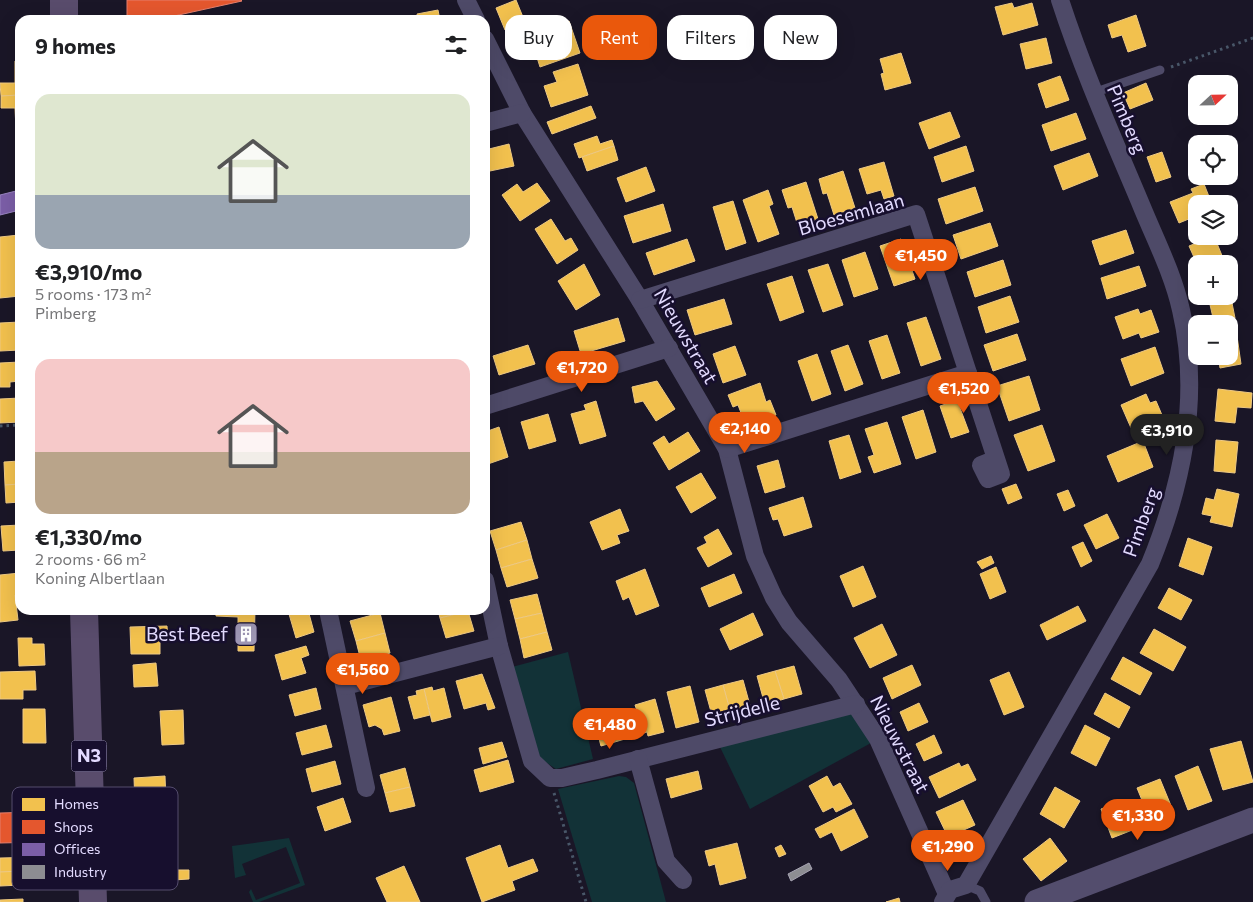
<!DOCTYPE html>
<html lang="en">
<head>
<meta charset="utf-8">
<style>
  :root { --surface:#fff; --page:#f2f2f2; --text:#202124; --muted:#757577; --accent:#ea580c }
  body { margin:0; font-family:Commissioner,sans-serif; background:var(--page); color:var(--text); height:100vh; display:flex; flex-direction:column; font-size:19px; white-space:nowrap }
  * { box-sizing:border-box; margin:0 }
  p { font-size:16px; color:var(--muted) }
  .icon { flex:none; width:28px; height:28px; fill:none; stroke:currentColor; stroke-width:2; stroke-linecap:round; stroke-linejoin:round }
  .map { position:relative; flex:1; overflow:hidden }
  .details { position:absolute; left:15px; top:15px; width:475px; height:600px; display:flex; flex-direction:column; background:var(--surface); border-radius:15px; box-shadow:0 5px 20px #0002 }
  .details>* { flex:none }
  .guide { position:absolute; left:505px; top:15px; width:475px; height:45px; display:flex; gap:10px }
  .needle { width:32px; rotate:68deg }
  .controls { position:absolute; left:1188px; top:75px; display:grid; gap:10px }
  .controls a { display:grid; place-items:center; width:50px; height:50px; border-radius:10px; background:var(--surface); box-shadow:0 5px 20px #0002; font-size:25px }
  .price { position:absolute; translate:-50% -42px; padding:0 11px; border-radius:18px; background:var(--accent); color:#fff; font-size:16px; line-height:32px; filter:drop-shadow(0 1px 2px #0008) }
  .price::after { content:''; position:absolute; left:50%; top:30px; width:15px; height:11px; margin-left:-8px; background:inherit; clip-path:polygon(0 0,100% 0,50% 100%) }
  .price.selected { background:#222; color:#fff }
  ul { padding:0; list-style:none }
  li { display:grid; align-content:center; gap:10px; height:265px; padding:0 20px }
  li span { display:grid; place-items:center; height:155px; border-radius:15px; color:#555 }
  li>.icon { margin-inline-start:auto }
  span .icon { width:90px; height:90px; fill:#fffc; stroke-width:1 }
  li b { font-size:21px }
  h2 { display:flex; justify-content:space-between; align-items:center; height:60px; padding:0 20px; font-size:21px }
  .pill { padding:0 18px; border-radius:15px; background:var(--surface); box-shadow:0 5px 20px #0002; font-size:18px; line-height:45px }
  .pill.selected { background:var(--accent); color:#fff }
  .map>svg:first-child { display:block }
</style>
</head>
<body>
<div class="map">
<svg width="1253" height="902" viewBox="0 0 1253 902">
  <rect width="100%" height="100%" fill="#1a1627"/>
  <g fill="#123237">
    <polygon points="568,652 593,759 556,769 538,757 512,667"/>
    <polygon points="850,714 855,715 871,743 750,809 720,747"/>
    <polygon points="619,776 626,777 634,783 666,902 592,902 558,789"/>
    <polygon points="289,838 305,885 259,902 253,902 249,892 251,889 256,900 300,883 286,847 242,864 246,875 235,878 232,846"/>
  </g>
  <g fill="#f2c14e" stroke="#eec983">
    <polygon points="516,0 525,22 505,30 496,8"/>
    <polygon points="1012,3 1014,8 1032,3 1038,25 1003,35 995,7"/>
    <polygon points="438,10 440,20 418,20 417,14"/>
    <polygon points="1136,15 1146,46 1128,52 1122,35 1112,38 1108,25"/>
    <polygon points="569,21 580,53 540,67 535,51 553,44 548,28"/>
    <polygon points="1046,38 1052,63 1026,69 1020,44"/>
    <polygon points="901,53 911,83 885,90 881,74 884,73 880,59"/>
    <polygon points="15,61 20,61 20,95 1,96 0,83 15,83"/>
    <polygon points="578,64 588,95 551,107 544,86 557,82 553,72"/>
    <polygon points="1060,76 1069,100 1046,108 1038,84"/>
    <polygon points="1146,83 1153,100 1130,109 1123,93"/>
    <polygon points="20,95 20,130 16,130 15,108 1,108 1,96"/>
    <polygon points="591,106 596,118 552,134 547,122"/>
    <polygon points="950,112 960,137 929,149 919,123"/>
    <polygon points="1076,113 1086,139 1051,151 1042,125"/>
    <polygon points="597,136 600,144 612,140 614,146 579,158 574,144"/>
    <polygon points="509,144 514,166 485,172 485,150"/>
    <polygon points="614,146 618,160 587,171 582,157"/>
    <polygon points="966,146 974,171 942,182 934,157"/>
    <polygon points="1162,152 1171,177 1156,182 1147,157"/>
    <polygon points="1089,153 1098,176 1063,190 1054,166"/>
    <polygon points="884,162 894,196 884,199 881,190 867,194 859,169"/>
    <polygon points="646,167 655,191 626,202 617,178"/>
    <polygon points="843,171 855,208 834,215 827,193 823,194 819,179"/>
    <polygon points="806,182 818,219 798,226 792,207 788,208 782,190"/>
    <polygon points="537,183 550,201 520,221 502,195 517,184 523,192"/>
    <polygon points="1204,184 1212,204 1196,204 1196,216 1179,223 1170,202 1193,193 1191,189"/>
    <polygon points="975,187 983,211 946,224 938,199"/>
    <polygon points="768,190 773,204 769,206 779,234 758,242 743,200"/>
    <polygon points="733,201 746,243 726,250 713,207"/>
    <polygon points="663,204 671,231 633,243 624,216"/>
    <polygon points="551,219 565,241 571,238 578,250 557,264 535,229"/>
    <polygon points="990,223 998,246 961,259 953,235"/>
    <polygon points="1126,230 1134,253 1100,265 1092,241"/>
    <polygon points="19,235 20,296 0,298 0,237"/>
    <polygon points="1214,236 1225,263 1197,264 1189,246"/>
    <polygon points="687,239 695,261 654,275 646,253"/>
    <polygon points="901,239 915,279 894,286 880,246"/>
    <polygon points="865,252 878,289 854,297 842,260"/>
    <polygon points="1003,260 1011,285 975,297 967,272"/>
    <polygon points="584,264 600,295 576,310 558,281"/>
    <polygon points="828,264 843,305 823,312 808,270"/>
    <polygon points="1139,266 1146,286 1107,299 1101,278"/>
    <polygon points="792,276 804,312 780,321 767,284"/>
    <polygon points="1229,288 1235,318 1214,322 1208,296 1229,296"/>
    <polygon points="1010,296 1019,322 986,333 978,307"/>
    <polygon points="724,299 732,324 695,335 687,310"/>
    <polygon points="1138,309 1140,314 1151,310 1159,332 1141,338 1139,333 1123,339 1115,317"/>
    <polygon points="926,317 941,359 921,366 907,323"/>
    <polygon points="618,318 625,341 581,354 574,331"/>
    <polygon points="20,322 20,350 0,351 0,323"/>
    <polygon points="1017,334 1026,360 993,371 984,345"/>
    <polygon points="887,335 900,373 882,379 869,341"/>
    <polygon points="1237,336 1241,364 1220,368 1218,356 1229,356 1229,338"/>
    <polygon points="528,345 535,364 499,375 493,356"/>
    <polygon points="848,345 863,384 845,391 831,351"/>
    <polygon points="735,346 746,375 723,383 713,354"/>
    <polygon points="1155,347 1164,373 1131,386 1121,359"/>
    <polygon points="817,354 831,394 812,401 798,361"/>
    <polygon points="20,362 20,381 10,382 10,387 0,387 0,363"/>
    <polygon points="1029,376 1040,410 1009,421 997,386"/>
    <polygon points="657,381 675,409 656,421 643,401 635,403 632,387"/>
    <polygon points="760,383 766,402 770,400 776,415 746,426 738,405 733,407 728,395"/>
    <polygon points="1218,389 1252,393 1251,408 1237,407 1235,423 1215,421"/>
    <polygon points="1146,394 1150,403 1156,401 1162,415 1131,428 1121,405"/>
    <polygon points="20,398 20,422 0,423 0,399"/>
    <polygon points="957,400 969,432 951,438 940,406"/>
    <polygon points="596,401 606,436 580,444 571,414 586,410 584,405"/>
    <polygon points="923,410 936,452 916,459 902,417"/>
    <polygon points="548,414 556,441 529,449 521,422"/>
    <polygon points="887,422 901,464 874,473 868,457 874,455 865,429"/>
    <polygon points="1042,425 1055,461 1028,471 1014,435"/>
    <polygon points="499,427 508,457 485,465 485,432"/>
    <polygon points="688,432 700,451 669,470 653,443 664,436 669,444"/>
    <polygon points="849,435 861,472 840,479 829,441"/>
    <polygon points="1216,440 1238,442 1235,473 1214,471"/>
    <polygon points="1143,441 1153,467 1118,482 1107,456"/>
    <polygon points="778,460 785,487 765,493 757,466"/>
    <polygon points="19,461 20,484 5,485 4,462"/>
    <polygon points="701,473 716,498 691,513 676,487"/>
    <polygon points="20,484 20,502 6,503 5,485"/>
    <polygon points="1016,484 1022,498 1008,504 1002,489"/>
    <polygon points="1217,489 1239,494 1232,527 1210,522 1212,516 1202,514 1206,498 1214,500"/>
    <polygon points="1068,490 1075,506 1064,511 1057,494"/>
    <polygon points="803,497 812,527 784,536 778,519 773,520 769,508"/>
    <polygon points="620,509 629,531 617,535 620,543 602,550 590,522"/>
    <polygon points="1107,514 1119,538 1096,549 1084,525"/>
    <polygon points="521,522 527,540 496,550 490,531"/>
    <polygon points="20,525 20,550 3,551 1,526"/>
    <polygon points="718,529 732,554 708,567 697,548 707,543 704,537"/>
    <polygon points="1188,538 1212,547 1203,575 1179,566"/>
    <polygon points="527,540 532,559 501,568 496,550"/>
    <polygon points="1083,542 1092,561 1081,567 1072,547"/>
    <polygon points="991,556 994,563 982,569 977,562"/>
    <polygon points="532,559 538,578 507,587 501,568"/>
    <polygon points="863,566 876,597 853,607 840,576"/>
    <polygon points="996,567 1006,592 990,599 980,574"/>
    <polygon points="645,569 659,606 636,615 629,597 623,600 616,581"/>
    <polygon points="20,573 20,595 15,595 18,620 0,622 0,575"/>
    <polygon points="734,574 742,593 709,607 701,588"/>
    <polygon points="1169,588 1192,600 1181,620 1158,608"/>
    <polygon points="537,594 542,613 515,619 510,600"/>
    <polygon points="1078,606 1086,621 1047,640 1040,625"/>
    <polygon points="216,610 255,610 254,651 238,651 238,617 216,616"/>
    <polygon points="303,610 308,610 314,632 296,638 289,614"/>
    <polygon points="438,610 468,610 468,611 440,618"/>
    <polygon points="468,611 474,631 446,638 440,618"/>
    <polygon points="380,613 385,633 356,641 350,621"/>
    <polygon points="542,613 547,632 520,639 515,619"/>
    <polygon points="753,613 763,635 730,650 720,629"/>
    <polygon points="882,624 897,655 870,668 854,638"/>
    <polygon points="167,626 168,639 160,639 160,654 131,654 130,627"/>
    <polygon points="1154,629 1186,647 1173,671 1140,653"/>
    <polygon points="547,632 552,650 524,658 520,639"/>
    <polygon points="385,633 390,653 361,661 356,641"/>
    <polygon points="18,638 32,638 32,644 44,644 45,665 19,666"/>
    <polygon points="306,646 309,655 301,658 306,673 282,680 275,655"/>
    <polygon points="1123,657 1152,673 1140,695 1111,679"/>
    <polygon points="156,663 158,686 134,687 133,665"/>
    <polygon points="912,665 921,685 892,699 883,678"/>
    <polygon points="794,666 802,694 784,699 775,671"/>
    <polygon points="35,671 36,690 23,690 23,699 0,699 0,672"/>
    <polygon points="775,671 784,699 765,705 757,676"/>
    <polygon points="1009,672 1024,707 1004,715 990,680"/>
    <polygon points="482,674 495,708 488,710 486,703 464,709 456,681"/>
    <polygon points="743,680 751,709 731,714 723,685"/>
    <polygon points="723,685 731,714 713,719 705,690"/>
    <polygon points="690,686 699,722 676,728 667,692"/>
    <polygon points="432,687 433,691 444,688 451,717 432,722 424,689"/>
    <polygon points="316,688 321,709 295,716 289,695"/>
    <polygon points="424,689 430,715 414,719 408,697 417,695 416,691"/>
    <polygon points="1105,693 1130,707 1119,728 1094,714"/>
    <polygon points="391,697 400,731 384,735 382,729 375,725 369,727 363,705"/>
    <polygon points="655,699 664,732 648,736 647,732 637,735 631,712 637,711 635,705"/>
    <polygon points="919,703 928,722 908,731 900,712"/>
    <polygon points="23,709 45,709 46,743 23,743"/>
    <polygon points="183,710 184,744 162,745 160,711"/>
    <polygon points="617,711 625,739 601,746 593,717"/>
    <polygon points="326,725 332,747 302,755 296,733"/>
    <polygon points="1085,725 1110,738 1096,766 1071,753"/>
    <polygon points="934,735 942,753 924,761 916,744"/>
    <polygon points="1241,741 1253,782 1223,790 1210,749"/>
    <polygon points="502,742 507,757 483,764 479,748"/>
    <polygon points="508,760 514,782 480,792 474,770"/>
    <polygon points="335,761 341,784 312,792 306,769"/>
    <polygon points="959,763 961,767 968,764 976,780 939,798 929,777"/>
    <polygon points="1198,766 1212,801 1188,810 1175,776"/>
    <polygon points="405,768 410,787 385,793 380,775"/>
    <polygon points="698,771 702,789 671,798 666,779"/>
    <polygon points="165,776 166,802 135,804 134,778"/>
    <polygon points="827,776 833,787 840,783 852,804 836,812 833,807 823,812 809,786"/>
    <polygon points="1160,779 1174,813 1151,822 1137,788"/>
    <polygon points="410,787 415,806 390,812 385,793"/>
    <polygon points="1055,787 1080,801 1064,828 1040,814"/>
    <polygon points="343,798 351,822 325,831 317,807"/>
    <polygon points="963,800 975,825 948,837 936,812"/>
    <polygon points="1124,800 1135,829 1112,838 1101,809"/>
    <polygon points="854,809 868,837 841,851 832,832 820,838 815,829"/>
    <polygon points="1050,838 1067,861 1041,881 1023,859"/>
    <polygon points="737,843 746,878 720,885 715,864 709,866 705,851"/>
    <polygon points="500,845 508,868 533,859 538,871 512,881 515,890 482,902 466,858"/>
    <polygon points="781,845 786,854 779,857 775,848"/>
    <polygon points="43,857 44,870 0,872 0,858"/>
    <polygon points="404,866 420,902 387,902 376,878"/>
    <polygon points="44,870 44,884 0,886 0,872"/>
    <polygon points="172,870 189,870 189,879 173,880"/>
    <polygon points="899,898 900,902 886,902"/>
    <polygon points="23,899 23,902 0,902 0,900"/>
  </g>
  <g fill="#e4572e" stroke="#e47f6d">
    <polygon points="127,0 241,0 242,1 165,18 165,20 127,20"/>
    <polygon points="36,812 37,833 42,833 42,842 0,843 0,813"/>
  </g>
  <polygon fill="#7b5ea7" stroke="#9a84c1" points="16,191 20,210 0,215 0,195"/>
  <polygon fill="#8d8d92" stroke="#a7a4b3" points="809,863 812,869 791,881 788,874"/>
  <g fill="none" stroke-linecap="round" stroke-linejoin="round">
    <g stroke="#495769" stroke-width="3" stroke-dasharray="2.5 4" stroke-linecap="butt">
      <polyline points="1171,67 1253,38"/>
      <polyline points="0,426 20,425"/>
      <polyline points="554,793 586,902"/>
    </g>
    <g stroke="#4e4a68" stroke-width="9">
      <polyline points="1093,93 1160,70"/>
      <polyline points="966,885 980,891 986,902"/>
    </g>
    <g stroke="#4e4a68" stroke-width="18">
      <polyline points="466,0 476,20"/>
      <polyline points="485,39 522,113 640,300 727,449 755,556 774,598 789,622 839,680 878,739 947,894"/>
      <polyline points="485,123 522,113"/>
      <polyline points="640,300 916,214 968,373 727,449"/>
      <polyline points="968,373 1001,474 988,479 981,465 996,459"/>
      <polyline points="485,406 669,348"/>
      <polyline points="485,580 499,646 532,761 550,778 562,778 597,770 856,704"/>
      <polyline points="328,610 366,788"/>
      <polyline points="345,686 499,646"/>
      <polyline points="638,759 666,861 683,880"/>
      <path d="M943,902L950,890L966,885L1150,564C1183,483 1201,397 1181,310C1173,274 1156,241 1142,207C1113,138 1083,71 1060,0"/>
    </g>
    <polyline stroke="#534d6d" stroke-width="25" points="1037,902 1253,820"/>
    <g stroke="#594c6c" stroke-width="28">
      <polyline points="64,0 64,20"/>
      <polyline points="84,610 93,902"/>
    </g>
  </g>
  <defs>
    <g id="building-square" transform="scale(1.25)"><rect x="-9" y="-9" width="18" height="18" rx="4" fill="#9d96b3" stroke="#170f2e"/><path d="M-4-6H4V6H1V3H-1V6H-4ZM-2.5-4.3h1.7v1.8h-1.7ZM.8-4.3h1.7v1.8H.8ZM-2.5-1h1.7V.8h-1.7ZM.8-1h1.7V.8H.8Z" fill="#fff"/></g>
  </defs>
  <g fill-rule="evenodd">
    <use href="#building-square" x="246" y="634"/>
  </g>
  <g text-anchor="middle" stroke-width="5" stroke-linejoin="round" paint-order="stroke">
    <rect fill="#170f2e" stroke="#a69ec0" stroke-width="1" x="71.5" y="740.5" width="35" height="31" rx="4"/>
    <g font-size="18" font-weight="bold" fill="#e3dbff">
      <text x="89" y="762">N3</text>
    </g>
    <g font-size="19" fill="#e3dbff" stroke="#170f2e">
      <text transform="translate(1127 119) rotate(67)" y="7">Pimberg</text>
      <text transform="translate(851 214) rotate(-16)" y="7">Bloesemlaan</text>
      <text transform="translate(686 336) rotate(60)" y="7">Nieuwstraat</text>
      <text transform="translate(1141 522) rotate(-70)" y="7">Pimberg</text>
      <text transform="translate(742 711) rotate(-14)" y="7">Strijdelle</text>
      <text transform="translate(900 744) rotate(63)" y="7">Nieuwstraat</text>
    </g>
    <g font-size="19" fill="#e3dbff" stroke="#170f2e" text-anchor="end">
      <text x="228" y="641">Best Beef</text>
    </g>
  </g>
  <rect x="12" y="787" width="166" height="103" rx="8" fill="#170f2e" stroke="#544c6d" stroke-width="1"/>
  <rect x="22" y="798" width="23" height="13" fill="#f2c14e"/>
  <rect x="22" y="820" width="23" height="14" fill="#e4572e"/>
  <rect x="22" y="843" width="23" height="13" fill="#7b5ea7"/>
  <rect x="22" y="865" width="23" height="14" fill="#8d8d92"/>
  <g font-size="14" fill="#e3dbff">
    <text x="54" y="809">Homes</text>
    <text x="54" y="832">Shops</text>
    <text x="54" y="854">Offices</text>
    <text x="54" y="877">Industry</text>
  </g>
</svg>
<div class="controls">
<a><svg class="needle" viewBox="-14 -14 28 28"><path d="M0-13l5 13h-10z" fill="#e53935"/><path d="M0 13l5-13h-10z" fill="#757577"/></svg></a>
<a><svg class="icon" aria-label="locate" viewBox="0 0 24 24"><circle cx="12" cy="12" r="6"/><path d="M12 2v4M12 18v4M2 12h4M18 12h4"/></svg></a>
<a><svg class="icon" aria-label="layers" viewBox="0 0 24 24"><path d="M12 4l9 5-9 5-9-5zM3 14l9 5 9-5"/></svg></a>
<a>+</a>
<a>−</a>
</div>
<b class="price" style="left:921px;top:281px">€1,450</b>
<b class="price" style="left:582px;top:393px">€1,720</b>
<b class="price" style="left:964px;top:414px">€1,520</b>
<b class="price" style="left:745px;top:454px">€2,140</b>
<b class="price selected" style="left:1167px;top:456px">€3,910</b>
<b class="price" style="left:363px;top:695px">€1,560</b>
<b class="price" style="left:610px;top:750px">€1,480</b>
<b class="price" style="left:1138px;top:841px">€1,330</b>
<b class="price" style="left:948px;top:872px">€1,290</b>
<div class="guide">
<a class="pill">Buy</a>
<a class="pill selected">Rent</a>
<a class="pill">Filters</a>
<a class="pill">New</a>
</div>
<section class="details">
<h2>9 homes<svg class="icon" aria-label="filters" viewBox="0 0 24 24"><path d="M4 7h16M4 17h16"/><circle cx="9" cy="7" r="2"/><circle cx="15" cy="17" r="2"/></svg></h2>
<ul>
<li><span style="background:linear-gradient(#dfe7d0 65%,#9aa5b1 0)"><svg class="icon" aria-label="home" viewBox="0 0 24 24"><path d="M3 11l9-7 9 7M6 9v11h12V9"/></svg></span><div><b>€3,910/mo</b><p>5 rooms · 173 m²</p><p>Pimberg</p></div></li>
<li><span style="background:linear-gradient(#f6c9c9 60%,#b9a48a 0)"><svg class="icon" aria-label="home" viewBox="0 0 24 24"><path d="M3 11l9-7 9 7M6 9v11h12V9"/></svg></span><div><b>€1,330/mo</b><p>2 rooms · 66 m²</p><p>Koning Albertlaan</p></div></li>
</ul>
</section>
</div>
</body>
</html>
